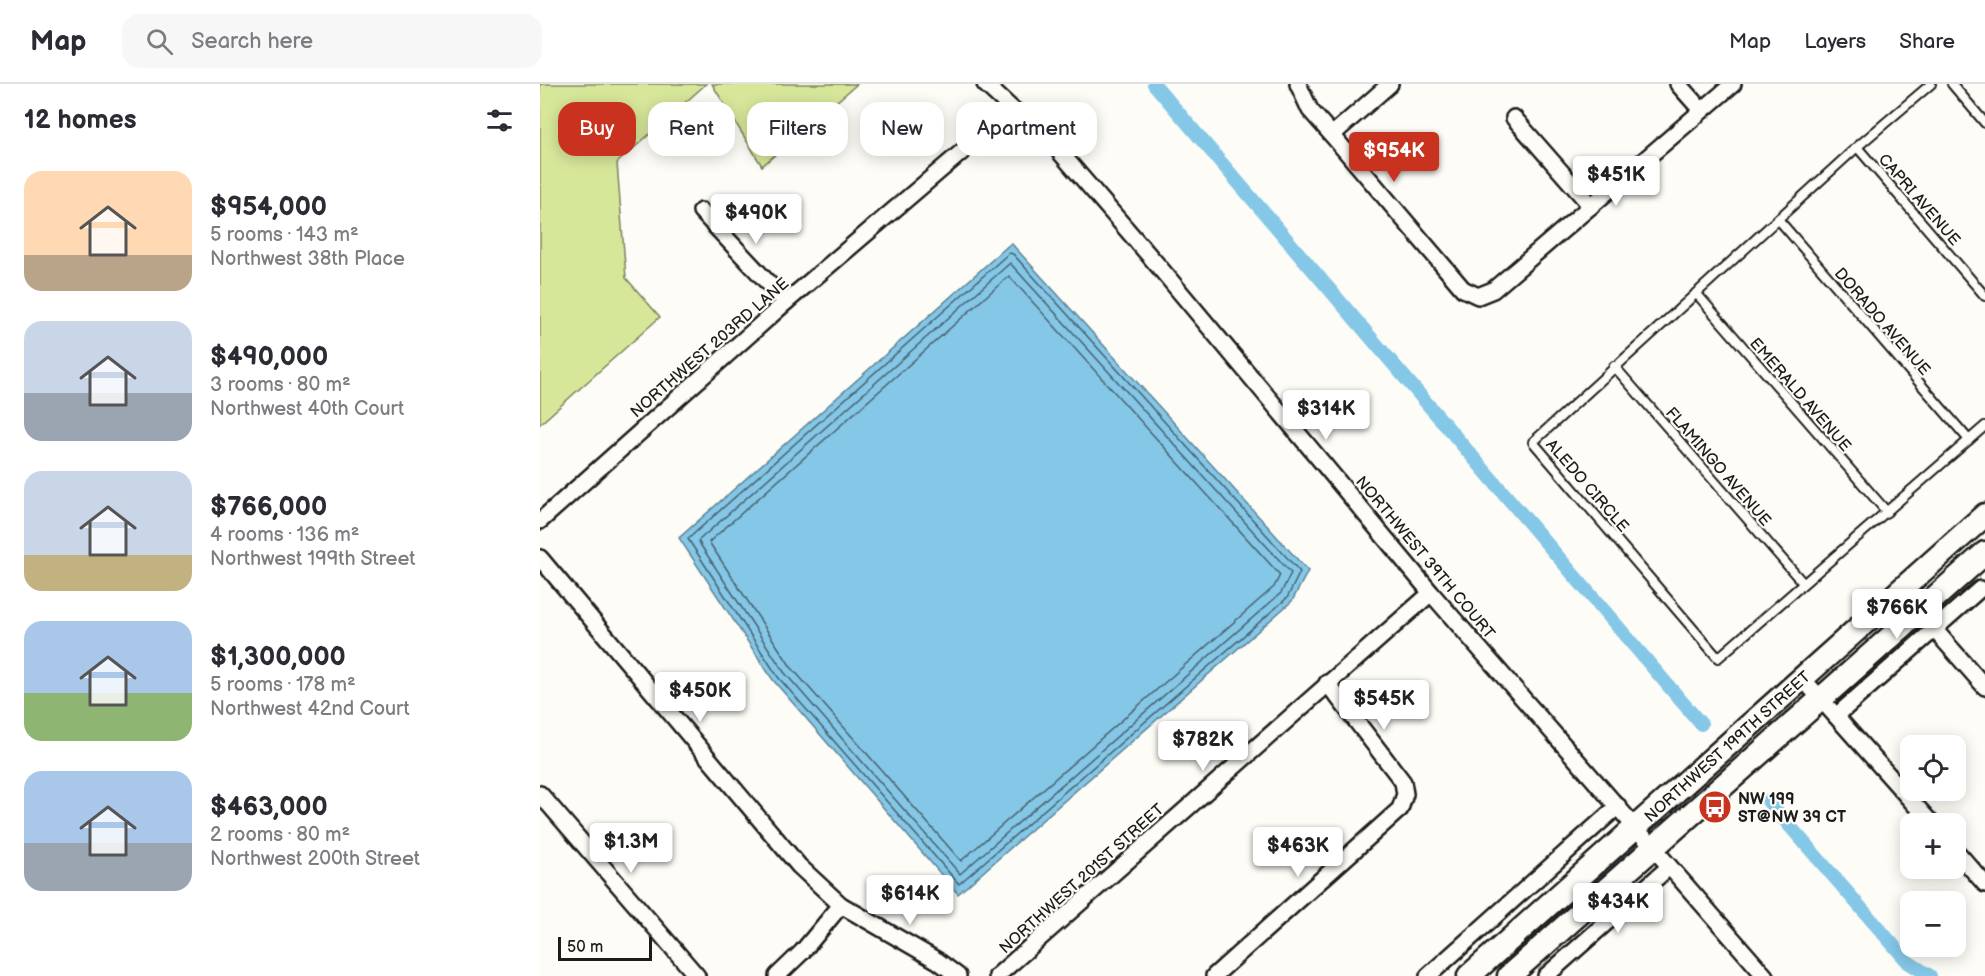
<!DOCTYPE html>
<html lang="en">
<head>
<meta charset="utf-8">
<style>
  :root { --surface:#fff; --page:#f7f7f7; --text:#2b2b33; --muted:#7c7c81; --line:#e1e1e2; --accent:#c8321e }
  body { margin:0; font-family:"Balsamiq Sans",sans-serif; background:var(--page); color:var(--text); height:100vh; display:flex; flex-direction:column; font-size:22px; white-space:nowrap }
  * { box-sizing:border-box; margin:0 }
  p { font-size:20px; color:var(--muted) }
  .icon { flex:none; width:33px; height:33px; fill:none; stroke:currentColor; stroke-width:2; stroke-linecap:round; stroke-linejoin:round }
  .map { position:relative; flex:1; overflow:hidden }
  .sheet { display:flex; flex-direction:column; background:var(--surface); width:540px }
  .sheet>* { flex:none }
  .banner { position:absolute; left:18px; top:18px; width:570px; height:54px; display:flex; gap:12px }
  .controls { position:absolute; left:1360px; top:651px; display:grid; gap:12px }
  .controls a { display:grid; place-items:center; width:66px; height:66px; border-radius:12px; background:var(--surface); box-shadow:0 3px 15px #0003; font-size:30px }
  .scale { position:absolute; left:18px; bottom:15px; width:94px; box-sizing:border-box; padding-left:6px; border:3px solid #1c1c1c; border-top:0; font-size:16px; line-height:21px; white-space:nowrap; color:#1c1c1c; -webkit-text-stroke:4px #fdfcf7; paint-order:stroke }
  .price { position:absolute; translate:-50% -51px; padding:0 14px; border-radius:6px; background:#fff; color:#222; font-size:20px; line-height:39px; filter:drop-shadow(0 2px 3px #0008) }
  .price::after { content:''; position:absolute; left:50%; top:36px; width:18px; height:14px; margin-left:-9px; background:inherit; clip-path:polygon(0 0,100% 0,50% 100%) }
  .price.selected { background:var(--accent); color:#fff }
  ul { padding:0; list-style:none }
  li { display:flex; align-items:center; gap:18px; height:150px; padding:0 24px }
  li span { display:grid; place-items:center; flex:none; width:168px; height:120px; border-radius:18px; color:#555 }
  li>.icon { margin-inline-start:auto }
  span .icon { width:72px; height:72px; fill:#fffc; stroke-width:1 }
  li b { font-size:26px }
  h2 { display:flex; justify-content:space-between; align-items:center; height:72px; padding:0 24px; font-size:26px }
  .tag { padding:0 21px; border-radius:18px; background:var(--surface); box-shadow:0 3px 15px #0003; font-size:21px; line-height:54px }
  .tag.selected { background:var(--accent); color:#fff }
  header { display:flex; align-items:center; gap:36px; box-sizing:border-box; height:84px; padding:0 30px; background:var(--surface); border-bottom:2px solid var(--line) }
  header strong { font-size:28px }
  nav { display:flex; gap:33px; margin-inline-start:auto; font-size:21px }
  .search { width:420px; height:54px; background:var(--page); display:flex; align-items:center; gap:15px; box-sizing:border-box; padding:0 21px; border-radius:18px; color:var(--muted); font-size:22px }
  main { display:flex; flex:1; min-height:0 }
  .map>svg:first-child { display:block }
</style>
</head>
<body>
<header>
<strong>Map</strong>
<div class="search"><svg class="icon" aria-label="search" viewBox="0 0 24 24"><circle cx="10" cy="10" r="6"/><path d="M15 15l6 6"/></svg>Search here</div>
<nav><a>Map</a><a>Layers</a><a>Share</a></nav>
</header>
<main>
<section class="sheet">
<h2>12 homes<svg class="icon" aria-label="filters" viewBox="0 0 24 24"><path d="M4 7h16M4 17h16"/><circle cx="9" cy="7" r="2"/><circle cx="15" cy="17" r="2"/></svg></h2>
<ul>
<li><span style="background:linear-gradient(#ffd9b3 70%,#b9a48a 0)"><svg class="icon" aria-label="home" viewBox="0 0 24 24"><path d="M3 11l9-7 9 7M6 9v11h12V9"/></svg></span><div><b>$954,000</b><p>5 rooms · 143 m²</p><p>Northwest 38th Place</p></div></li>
<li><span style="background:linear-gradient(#c9d6e8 60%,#9aa5b1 0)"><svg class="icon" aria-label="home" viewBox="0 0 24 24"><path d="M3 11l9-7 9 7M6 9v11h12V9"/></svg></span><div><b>$490,000</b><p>3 rooms · 80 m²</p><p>Northwest 40th Court</p></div></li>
<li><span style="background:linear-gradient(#c9d6e8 70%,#c2b280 0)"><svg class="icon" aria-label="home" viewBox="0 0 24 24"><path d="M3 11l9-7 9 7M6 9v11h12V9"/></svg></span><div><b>$766,000</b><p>4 rooms · 136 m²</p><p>Northwest 199th Street</p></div></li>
<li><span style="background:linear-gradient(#a9c7e8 60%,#8fb573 0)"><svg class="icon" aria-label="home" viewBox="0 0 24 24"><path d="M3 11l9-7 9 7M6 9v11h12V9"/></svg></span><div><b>$1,300,000</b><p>5 rooms · 178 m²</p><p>Northwest 42nd Court</p></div></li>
<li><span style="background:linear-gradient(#a9c7e8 60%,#9aa5b1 0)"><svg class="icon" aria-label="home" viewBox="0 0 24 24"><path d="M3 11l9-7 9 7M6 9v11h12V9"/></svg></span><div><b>$463,000</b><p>2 rooms · 80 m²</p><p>Northwest 200th Street</p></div></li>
</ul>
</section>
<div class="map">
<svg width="1445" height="892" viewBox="0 0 1445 892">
  <rect width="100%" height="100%" fill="#fdfcf7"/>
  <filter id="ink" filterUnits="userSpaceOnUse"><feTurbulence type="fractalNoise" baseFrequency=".0167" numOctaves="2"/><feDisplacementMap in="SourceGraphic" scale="12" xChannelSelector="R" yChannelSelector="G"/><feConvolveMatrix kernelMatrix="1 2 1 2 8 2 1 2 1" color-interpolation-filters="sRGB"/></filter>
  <g filter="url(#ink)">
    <g fill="#d7e79a" stroke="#7a825b" stroke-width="1.5">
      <polygon points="0,0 166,0 77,79 86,194 120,233 0,340"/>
      <polygon points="172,0 317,0 222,82"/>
    </g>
    <polygon fill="#85c7e6" stroke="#5b8395" stroke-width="1.5" points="471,159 768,487 752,517 418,810 233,596 139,454"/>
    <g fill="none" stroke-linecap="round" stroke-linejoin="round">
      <g stroke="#46606d" stroke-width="1.5">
        <polygon points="469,169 473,170 760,488 747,514 419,800 238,593 148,455"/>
        <polygon points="470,179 751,489 741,509 420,790 244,588 158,457"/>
        <polygon points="469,192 740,491 734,503 421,777 251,583 169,458"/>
      </g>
      <g stroke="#85c7e6" stroke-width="14">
        <polyline points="614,0 1161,640"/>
        <polyline points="1228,717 1368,878 1390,892"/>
      </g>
      <g stroke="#1c1c1c" stroke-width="12">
        <g id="lane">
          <polyline points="1391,0 1317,63 993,358 1178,574 1445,342"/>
          <polyline points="1412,0 1445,39"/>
          <polyline points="1317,63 1445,212"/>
          <polyline points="1238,135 1429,356"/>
          <polyline points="1156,209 1347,428"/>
          <polyline points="1074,282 1263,499"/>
        </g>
      </g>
      <g stroke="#1c1c1c" stroke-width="20">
        <g id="street">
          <polyline points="445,0 472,25 500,45 620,184 891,509 1225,892"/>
          <polyline points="758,0 770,26 792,51 923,205 938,212 953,206 1193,0"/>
          <polyline points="1138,0 1161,26"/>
          <polyline points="974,34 1051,122"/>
          <polyline points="792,51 850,0"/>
          <polyline points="161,127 246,218"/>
          <polyline points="0,437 246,218 472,25"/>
          <polyline points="0,474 259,782 301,821 398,877 418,892"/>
          <polyline points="1394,545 1445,603"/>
          <polyline points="1263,595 1392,740"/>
          <polyline points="1296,632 1440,505"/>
          <polyline points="0,710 157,892"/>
          <polyline points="1416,767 1445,800"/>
          <polyline points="237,892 262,868 301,821"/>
          <polyline points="457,892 891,509"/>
          <polyline points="674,892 860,725 865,710 863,698 787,599"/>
          <polyline points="888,892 1078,722"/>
          <polyline points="1006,892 1129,783"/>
        </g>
      </g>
      <g stroke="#1c1c1c" stroke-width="27">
        <g id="primary">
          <polyline points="929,892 1445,431"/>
          <polyline points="969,892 1445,469"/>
        </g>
      </g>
      <use href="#lane" stroke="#fdfcf7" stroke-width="8"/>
      <use href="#street" stroke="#fdfcf7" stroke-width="15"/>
      <use href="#primary" stroke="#fdfcf7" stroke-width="22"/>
    </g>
  </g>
  <defs>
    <g id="bus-disc" transform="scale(1.725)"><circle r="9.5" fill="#c8321e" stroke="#fdfcf7"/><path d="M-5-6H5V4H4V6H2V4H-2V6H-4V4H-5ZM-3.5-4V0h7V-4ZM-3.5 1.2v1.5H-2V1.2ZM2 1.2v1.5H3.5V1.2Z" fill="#fff"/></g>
  </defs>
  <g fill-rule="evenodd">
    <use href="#bus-disc" x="1175" y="723"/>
  </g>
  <g text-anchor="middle" stroke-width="4.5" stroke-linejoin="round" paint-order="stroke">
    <g font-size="16" fill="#1c1c1c" stroke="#fdfcf7">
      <text transform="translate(1380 115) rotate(49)" y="6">CAPRI AVENUE</text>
      <text transform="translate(1343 237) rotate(49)" y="6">DORADO AVENUE</text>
      <text transform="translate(169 263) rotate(-41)" y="6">NORTHWEST 203RD LANE</text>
      <text transform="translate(1261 310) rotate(49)" y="6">EMERALD AVENUE</text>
      <text transform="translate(1179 382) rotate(49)" y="6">FLAMINGO AVENUE</text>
      <text transform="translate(1048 401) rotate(49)" y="6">ALEDO CIRCLE</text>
      <text transform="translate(886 473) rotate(50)" y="6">NORTHWEST 39TH COURT</text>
      <text transform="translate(1187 662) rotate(-42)" y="6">NORTHWEST 199TH STREET</text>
      <text transform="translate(541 794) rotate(-42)" y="6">NORTHWEST 201ST STREET</text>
    </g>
    <g font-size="16" font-weight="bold" fill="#1c1c1c" stroke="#fdfcf7" text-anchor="start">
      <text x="1198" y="720">NW 199<tspan x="1198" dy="18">ST@NW 39 CT</tspan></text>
    </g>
  </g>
</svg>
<div class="controls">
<a><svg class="icon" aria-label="locate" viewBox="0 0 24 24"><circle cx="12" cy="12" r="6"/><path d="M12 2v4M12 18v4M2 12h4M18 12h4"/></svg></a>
<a>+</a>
<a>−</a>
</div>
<div class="scale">50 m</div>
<b class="price selected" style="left:854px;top:99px">$954K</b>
<b class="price" style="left:1076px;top:123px">$451K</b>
<b class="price" style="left:216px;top:161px">$490K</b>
<b class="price" style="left:786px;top:357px">$314K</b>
<b class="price" style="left:1357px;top:556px">$766K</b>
<b class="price" style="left:160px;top:639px">$450K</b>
<b class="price" style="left:844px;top:647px">$545K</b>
<b class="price" style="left:663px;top:688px">$782K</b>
<b class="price" style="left:91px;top:790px">$1.3M</b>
<b class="price" style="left:758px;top:794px">$463K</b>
<b class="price" style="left:370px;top:842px">$614K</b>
<b class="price" style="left:1078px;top:850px">$434K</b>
<div class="banner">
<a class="tag selected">Buy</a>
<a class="tag">Rent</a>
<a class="tag">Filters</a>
<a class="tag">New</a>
<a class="tag">Apartment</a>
</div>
</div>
</main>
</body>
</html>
